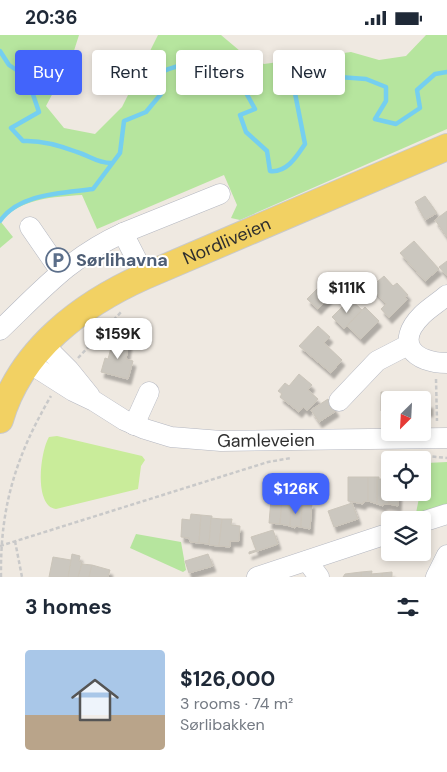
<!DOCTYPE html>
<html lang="en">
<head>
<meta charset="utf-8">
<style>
  :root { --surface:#fff; --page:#f2f2f3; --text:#1f2937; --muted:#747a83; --accent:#4264fb }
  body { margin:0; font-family:"DM Sans",sans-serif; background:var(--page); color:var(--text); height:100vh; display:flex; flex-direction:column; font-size:19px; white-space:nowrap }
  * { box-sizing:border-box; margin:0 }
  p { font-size:16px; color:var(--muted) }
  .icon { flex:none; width:28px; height:28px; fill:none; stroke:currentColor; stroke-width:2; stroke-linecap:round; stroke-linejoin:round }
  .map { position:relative; height:542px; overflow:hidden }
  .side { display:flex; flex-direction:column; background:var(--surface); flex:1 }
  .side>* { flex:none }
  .hud { position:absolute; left:15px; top:15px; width:418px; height:45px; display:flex; gap:10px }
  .needle { width:32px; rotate:204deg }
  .controls { position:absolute; left:381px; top:356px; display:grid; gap:10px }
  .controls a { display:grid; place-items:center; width:50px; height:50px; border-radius:5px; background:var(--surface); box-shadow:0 2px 8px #0003; font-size:25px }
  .price { position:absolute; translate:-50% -42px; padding:0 11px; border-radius:10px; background:#fff; color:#222; font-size:16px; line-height:32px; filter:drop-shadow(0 1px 2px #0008) }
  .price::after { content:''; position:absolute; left:50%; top:30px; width:15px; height:11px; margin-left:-8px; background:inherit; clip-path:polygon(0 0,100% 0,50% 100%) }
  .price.on { background:var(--accent); color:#fff }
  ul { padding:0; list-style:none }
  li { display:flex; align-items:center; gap:15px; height:125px; padding:0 25px }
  li span { display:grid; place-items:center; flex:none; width:140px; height:100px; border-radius:5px; color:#555 }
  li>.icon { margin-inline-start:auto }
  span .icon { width:60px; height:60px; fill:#fffc; stroke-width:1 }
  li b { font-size:21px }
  h2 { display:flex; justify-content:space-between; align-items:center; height:60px; padding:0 25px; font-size:21px }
  .pill { padding:0 18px; border-radius:5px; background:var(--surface); box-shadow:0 2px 8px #0003; font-size:18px; line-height:45px }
  .pill.on { background:var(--accent); color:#fff }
  .status { display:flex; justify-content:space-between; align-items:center; height:35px; padding:0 25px; background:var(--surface); direction:ltr }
  .status svg { height:14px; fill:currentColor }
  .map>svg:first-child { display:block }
</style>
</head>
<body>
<div class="status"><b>20:36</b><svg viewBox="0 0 49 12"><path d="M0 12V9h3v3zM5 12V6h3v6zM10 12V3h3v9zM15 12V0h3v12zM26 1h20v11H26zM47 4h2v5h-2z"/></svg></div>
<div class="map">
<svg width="447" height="542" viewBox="0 0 447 542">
  <defs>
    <filter id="shadow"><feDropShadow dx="3" dy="5.5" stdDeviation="1" flood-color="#0004"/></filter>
  </defs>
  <rect width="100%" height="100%" fill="#efe9e1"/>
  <g fill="#b6e59e">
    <path d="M0,0H79L72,22L46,71L64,93L95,99L122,72L158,0H221L240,16L264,29L351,17L379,25L406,21L426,0H447V94L240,185L231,183L237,170L224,140L97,194L82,160C54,162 20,163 1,187L13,202L0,213Z"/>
    <polygon points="447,427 447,474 415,483 420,458 422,458 426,428"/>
    <polygon points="136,499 181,507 186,535 183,537 130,513"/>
  </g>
  <path fill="#c9ec9a" d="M57,401L142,421L145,425L141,431L138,454L56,474C34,471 40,417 49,402Z"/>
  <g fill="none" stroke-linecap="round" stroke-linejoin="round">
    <g stroke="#75cff0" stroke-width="4.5">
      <path d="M0,16L9,30L27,42L39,77L11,93L23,106C42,105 59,110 77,117C90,121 97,128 111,128"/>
      <path d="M0,186C19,158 63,158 93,154L120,118L124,86L146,77L161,59L159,38C187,25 205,27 234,36L255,74L240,80L246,97L267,116L270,136C287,138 297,121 305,109L293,48L304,41L318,55L339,42L366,44L386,52V66L375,84L396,89L420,73L417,55L435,39L447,37"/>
    </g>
  </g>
  <g fill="#cbc7bf" stroke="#cbc5ba" filter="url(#shadow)">
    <polygon points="425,161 437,178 425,185 415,167"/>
    <polygon points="447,176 447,202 435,185"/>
    <polygon points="414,206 439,234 425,246 400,218"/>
    <polygon points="447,226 447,241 439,232"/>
    <polygon points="371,241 377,247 384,241 393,251 397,248 408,260 405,262 407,265 389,283 381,274 386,269 366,247"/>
    <polygon points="319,252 330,262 318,274 307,264"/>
    <polygon points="350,264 362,275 344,294 332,282"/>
    <polygon points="365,272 379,286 361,304 347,291"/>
    <polygon points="318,291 330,302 324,308 342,325 331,338 299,311"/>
    <polygon points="114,302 129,307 126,324 133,326 128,344 101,337 105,323 108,324"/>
    <polygon points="299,339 312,350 308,355 318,364 307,376 303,372 299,377 280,362 282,359 278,356 285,348 289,351"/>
    <polygon points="381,357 420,357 420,365 390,365 390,376 381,376"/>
    <polygon points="328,364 336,376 319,387 311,375"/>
    <rect x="422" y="368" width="8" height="8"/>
    <polygon points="348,442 368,442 368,466 363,467 363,469 348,466"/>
    <polygon points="368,442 379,442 377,469 368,466"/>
    <polygon points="377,444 389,444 389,469 383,469 383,471 377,469"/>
    <polygon points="389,444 390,458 399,458 398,471 389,469"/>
    <polygon points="271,464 282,464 280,489 269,488"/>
    <polygon points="282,464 293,465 290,491 280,489"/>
    <polygon points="291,467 302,468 301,492 295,491 295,493 290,491"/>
    <polygon points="302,468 312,468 310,494 301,492"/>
    <polygon points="352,468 358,484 334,492 328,476"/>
    <polygon points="191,479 201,480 199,508 190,507 189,503 181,502 182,484 190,485"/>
    <polygon points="201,480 212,481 209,509 199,508"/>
    <polygon points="211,483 222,484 219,511 209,510"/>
    <polygon points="222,484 232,484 231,490 240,491 239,506 230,506 230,512 219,511"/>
    <polygon points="273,495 278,509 249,519 249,517 256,515 251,502"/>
    <polygon points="72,519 80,521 79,526 82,527 78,542 68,542"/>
    <polygon points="208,519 213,531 189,538 185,526"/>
    <polygon points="53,522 71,525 68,542 49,542"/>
    <polygon points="82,529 92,530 89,542 78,542"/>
    <polygon points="92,530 110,535 108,542 89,542"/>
    <polygon points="372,536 371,542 361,542 361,537"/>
    <polygon points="361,537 361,542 343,542 345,539"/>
    <polygon points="392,537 392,542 382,542 382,538"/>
    <polygon points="382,538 382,542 371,542 371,539"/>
  </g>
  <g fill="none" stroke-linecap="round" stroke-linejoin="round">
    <g stroke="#b4b7c1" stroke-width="21">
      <g id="minor">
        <polyline points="30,192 61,237"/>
        <polyline points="123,198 220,159"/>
        <path d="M447,260C439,267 429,273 422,280C394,308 414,328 447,328"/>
        <path d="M0,295C41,256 70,222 123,198L145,241"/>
        <polyline points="44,310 69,335 90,361"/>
        <path id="s1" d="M29,328L73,356L94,366L124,385L145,394L171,402L221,406L447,403"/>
        <polyline points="339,366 377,326 408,310"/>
        <polyline points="134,390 149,357"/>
        <polyline points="422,487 447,479"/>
        <polyline points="307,526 319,542"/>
        <polyline points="257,542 390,498"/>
        <polyline points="436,542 447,520"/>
      </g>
    </g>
    <g stroke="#c9c9c9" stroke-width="28">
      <g id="major">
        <path id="s2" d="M0,385C20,315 82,269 145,241L447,112"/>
      </g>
    </g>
    <g stroke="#c9c9c9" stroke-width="2.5" stroke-dasharray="4 2.5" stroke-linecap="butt">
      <polyline points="78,323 122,276"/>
      <polyline points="436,344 437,386"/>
      <polyline points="426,421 447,423"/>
      <polyline points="15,506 22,542"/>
      <polyline points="0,511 268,427 291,423"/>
      <path d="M1,542C0,471 16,421 51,361"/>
    </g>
    <use href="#minor" stroke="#fff" stroke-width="20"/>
    <use href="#major" stroke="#f2d163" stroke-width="26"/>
  </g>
  <defs>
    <g id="parking-ring" transform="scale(1.25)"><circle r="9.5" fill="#fff" stroke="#5c6f8a" stroke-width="1.5"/><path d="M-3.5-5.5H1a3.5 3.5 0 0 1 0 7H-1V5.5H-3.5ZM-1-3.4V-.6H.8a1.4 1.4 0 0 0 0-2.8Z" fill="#5c6f8a"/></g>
  </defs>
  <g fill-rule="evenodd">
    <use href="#parking-ring" x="58" y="225"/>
  </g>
  <g text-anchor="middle" stroke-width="4" stroke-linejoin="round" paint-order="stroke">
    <g font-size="18" fill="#2e2e2e" stroke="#fff">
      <text dy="6" stroke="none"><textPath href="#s2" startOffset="300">Nordliveien</textPath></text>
      <text dy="6" stroke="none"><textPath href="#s1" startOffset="256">Gamleveien</textPath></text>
    </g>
    <g font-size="18" font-weight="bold" fill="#4e5e75" stroke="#fff" text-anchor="start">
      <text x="76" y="231">Sørlihavna</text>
    </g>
  </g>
</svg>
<div class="controls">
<a><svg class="needle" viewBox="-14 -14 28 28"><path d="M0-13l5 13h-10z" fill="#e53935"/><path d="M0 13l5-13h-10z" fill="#747a83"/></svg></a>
<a><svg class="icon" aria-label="locate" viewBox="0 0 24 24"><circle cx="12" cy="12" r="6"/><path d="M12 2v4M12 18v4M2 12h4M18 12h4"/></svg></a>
<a><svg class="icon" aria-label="layers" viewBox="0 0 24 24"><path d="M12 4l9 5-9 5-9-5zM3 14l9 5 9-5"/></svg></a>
</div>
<b class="price" style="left:347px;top:279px">$111K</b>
<b class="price" style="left:118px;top:325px">$159K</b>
<b class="price on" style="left:296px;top:480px">$126K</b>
<div class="hud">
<a class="pill on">Buy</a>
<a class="pill">Rent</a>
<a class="pill">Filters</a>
<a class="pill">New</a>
</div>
</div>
<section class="side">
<h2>3 homes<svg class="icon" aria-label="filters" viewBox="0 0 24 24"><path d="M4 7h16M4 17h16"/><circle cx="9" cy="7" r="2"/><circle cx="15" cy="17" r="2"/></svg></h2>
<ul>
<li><span style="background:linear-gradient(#a9c7e8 65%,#b9a48a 0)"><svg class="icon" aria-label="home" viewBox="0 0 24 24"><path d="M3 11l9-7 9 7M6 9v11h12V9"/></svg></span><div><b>$126,000</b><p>3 rooms · 74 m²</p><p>Sørlibakken</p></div></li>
</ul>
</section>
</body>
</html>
